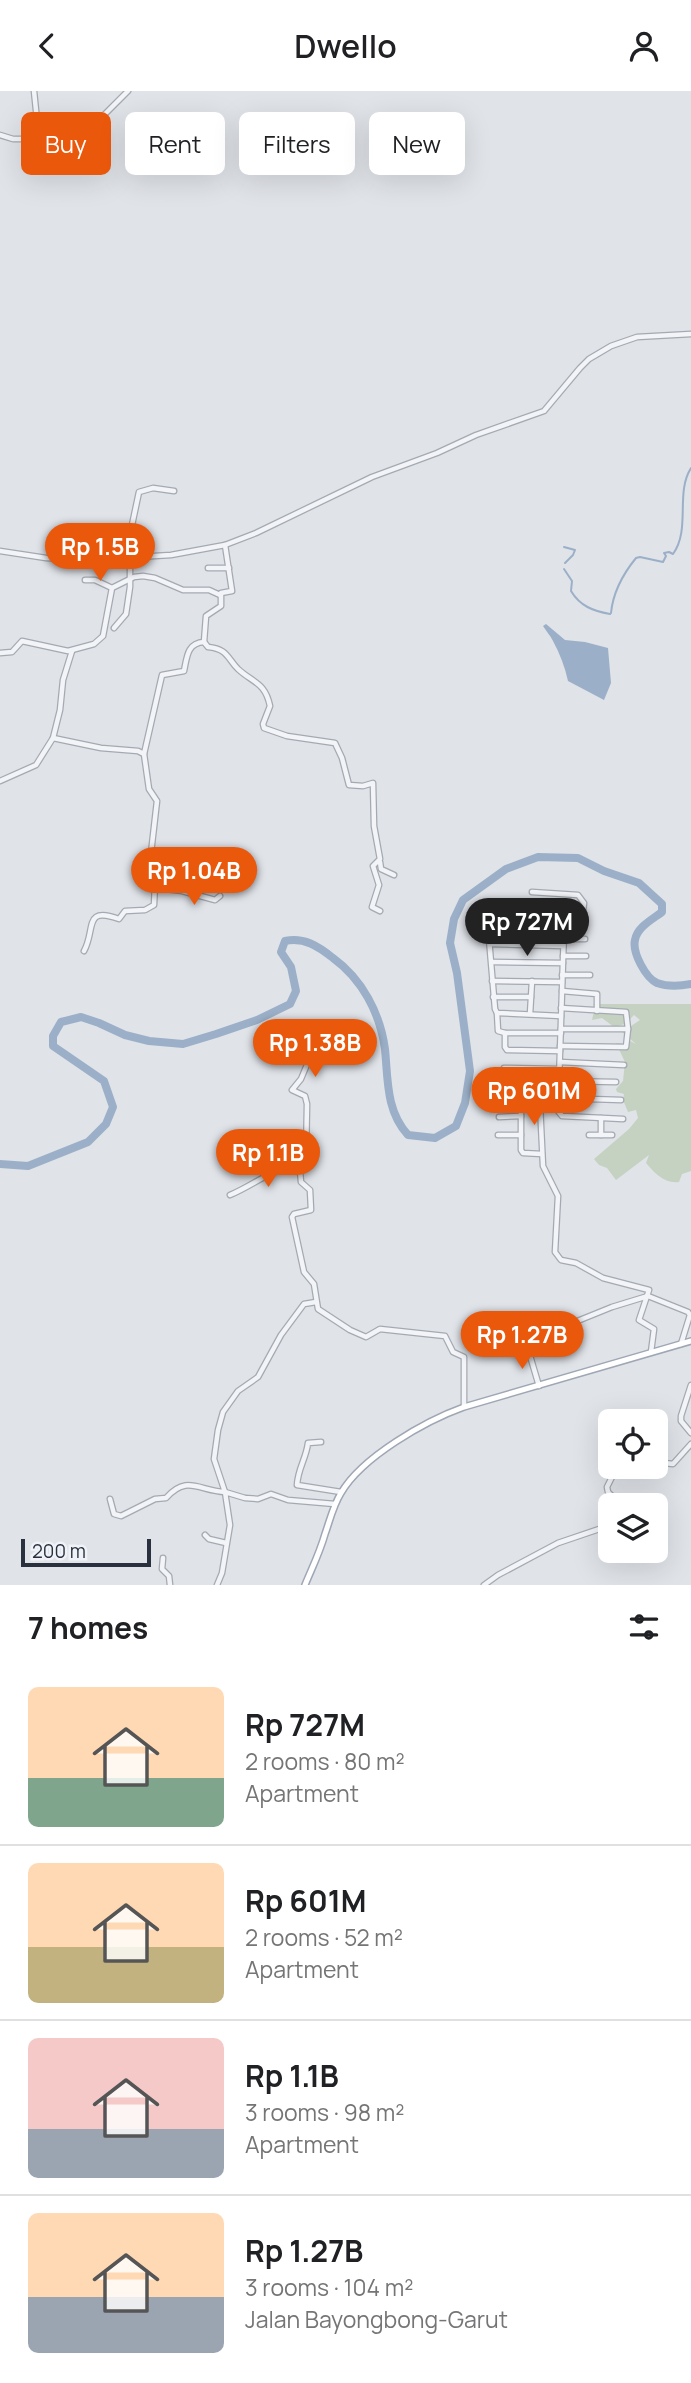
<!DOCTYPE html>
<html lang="en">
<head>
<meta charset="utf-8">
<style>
  :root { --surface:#fff; --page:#f6f6f6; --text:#202124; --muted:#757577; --line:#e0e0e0; --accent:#ea580c }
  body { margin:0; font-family:Manrope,sans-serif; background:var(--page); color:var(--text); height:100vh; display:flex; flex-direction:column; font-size:26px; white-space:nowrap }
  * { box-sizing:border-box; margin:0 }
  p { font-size:23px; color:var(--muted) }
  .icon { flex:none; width:38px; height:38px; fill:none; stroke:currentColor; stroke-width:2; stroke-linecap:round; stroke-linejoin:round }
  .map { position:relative; height:1494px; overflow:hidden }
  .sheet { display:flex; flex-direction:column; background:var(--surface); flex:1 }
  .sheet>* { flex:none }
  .guide { position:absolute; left:21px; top:21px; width:649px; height:63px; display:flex; gap:14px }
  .tools { position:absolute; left:598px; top:1318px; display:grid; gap:14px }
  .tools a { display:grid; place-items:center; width:70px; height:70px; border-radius:10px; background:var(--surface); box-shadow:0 7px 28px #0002; font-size:35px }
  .scale { position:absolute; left:21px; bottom:18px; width:130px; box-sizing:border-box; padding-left:7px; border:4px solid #29313f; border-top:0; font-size:19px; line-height:24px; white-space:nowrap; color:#29313f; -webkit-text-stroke:5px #eff2f6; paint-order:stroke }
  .price { position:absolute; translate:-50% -60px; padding:0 16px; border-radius:24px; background:var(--accent); color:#fff; font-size:23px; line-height:46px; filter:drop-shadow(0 2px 4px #0008) }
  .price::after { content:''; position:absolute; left:50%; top:42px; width:21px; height:16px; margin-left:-10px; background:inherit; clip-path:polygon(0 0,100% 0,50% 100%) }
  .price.on { background:#222; color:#fff }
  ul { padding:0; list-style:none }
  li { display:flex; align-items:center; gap:21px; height:175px; padding:0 28px }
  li+li { border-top:2px solid var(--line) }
  li span { display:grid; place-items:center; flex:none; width:196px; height:140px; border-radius:10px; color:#555 }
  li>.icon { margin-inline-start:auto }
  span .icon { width:84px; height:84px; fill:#fffc; stroke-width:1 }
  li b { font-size:30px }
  h2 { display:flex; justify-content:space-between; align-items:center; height:84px; padding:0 28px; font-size:30px }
  .chip { padding:0 24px; border-radius:10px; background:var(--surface); box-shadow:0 7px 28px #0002; font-size:24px; line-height:63px }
  .chip.on { background:var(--accent); color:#fff }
  header { display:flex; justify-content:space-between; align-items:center; height:91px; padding:0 28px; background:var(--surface); font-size:32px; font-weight:600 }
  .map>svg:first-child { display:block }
</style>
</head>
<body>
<header><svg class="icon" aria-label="back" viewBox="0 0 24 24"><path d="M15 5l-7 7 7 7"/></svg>Dwello<svg class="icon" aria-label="person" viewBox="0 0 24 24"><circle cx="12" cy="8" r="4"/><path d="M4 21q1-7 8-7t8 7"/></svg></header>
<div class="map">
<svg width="691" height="1494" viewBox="0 0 691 1494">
  <rect width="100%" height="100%" fill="#e0e3e8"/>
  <path fill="#c5d2c1" d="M593,913H691V1080L682,1083L679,1091C664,1093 655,1082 646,1072L649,1064L616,1089L607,1077L599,1074L594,1068L629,1038L638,1027L636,1019L628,1021L623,1009L624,1003L617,1001L616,998L623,990L625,971L616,952L624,953L630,950L636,953L622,941L640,929L634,924L625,933L614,936L602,927L592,929L595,916Z"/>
  <path fill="#9bb0c8" d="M546,533L565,549L585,551L608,557L611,592L604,609L568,590C565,576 560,563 553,550C550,544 546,540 543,535Z"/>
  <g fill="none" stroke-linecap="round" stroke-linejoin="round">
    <g stroke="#9bb0c8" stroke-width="2">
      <polyline points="564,456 575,459 573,464 565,472"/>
      <path d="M564,478L572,490L571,500C580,515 593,520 610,523"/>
      <path d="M611,522C613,501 623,483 636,467L640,466L663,471L666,465L664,462L669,461L673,463C691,438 675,402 691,377"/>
    </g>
    <path stroke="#9bb0c8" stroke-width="8" d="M0,1073L28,1075L88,1051L106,1033L113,1016L104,990L53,955V945L61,931L81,926L99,932L125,944L149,950L183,953L216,943L257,929L290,913L296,900L291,876L281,861L285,850C304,846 318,855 333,867C362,888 380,922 385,958C388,989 386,1020 408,1044L435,1047L456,1035L465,1012L470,980L457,882L450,852L454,828L463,809L506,778L538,766L578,767L604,780L639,792L662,813V821C653,828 637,836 635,849C632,862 646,887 657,892C668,896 681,895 691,893"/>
    <g stroke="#a5aab2" stroke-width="7">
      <g id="minor">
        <polyline points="0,44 13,48 30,48 89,30 104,24 128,0"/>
        <polyline points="28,47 37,29 34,0"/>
        <polyline points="73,437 98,439 102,442 105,468"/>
        <polyline points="0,460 46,467 89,469 171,464 225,454 256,442 372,386 437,362 476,344 544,320 580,277 589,268 611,255 637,246 691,243"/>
        <polyline points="125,467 139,401 153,397 174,400"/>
        <polyline points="208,477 229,477"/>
        <polyline points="85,489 95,489 112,497"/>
        <polyline points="114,537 126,523 130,496 130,467"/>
        <polyline points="204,551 206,525 221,515 221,502 232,500 225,454"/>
        <polyline points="0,562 12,561 22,550 68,560 94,553 103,545 112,497 134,486 143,485 155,487 183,499 209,499 220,504"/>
        <polyline points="53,647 101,657 138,660 144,663"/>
        <polyline points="0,690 36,674 53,647 60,619 63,589 72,560"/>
        <polyline points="380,771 381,778 394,784"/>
        <polyline points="156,773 192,773 206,779"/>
        <polyline points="156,797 182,800 215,809 220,805"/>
        <polyline points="532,801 578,804 584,812 581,835 575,839 564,840 493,837 490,840 489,848 495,918 497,922 561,925"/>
        <polyline points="528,820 583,820"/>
        <polyline points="564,840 558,1020 562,1025 623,1028"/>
        <polyline points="564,848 585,848"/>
        <polyline points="490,853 563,855"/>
        <path d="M84,860C96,838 83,815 119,828L125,820L145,819L154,814L156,773L151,769V762L157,710L149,698L144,663L162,584L184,580C187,566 187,552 204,551L208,556C228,558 227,567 238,578C253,592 265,591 270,615L263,633L264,637L287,645L335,652L342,667L349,694L363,695L373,692L374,735L380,768L373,775L379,794L372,816L380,820"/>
        <polyline points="563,865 586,865"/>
        <polyline points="492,871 563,872"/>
        <polyline points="562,884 590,884"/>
        <polyline points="492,890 562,891"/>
        <polyline points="562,900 597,903 597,920"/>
        <polyline points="493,906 531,906"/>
        <polyline points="497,922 498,940 505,942 561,942"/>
        <polyline points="530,923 532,890"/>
        <polyline points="561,938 628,938 626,921 561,917"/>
        <polyline points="505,942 505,956 507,959 560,960"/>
        <polyline points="560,955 626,956 628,938"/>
        <polyline points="311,964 301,988 292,999 305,1005 307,1013 306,1065 300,1080 301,1091 310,1099 311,1119 294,1123 292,1126 304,1181 314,1193 318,1218 350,1239 366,1246 380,1238 445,1245 453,1261 464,1266 464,1316"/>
        <polyline points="560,971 624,974"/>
        <polyline points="504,977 560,978"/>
        <polyline points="559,990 616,991"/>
        <polyline points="502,995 559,995"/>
        <polyline points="559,1007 621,1009"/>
        <polyline points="502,1013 558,1014"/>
        <polyline points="521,1013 521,1059 523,1062 542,1063"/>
        <polyline points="540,1014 543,1075 558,1105 555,1161 561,1169 576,1172 603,1187 649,1199 639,1229 654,1238 651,1261"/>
        <polyline points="499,1026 521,1025"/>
        <polyline points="498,1044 521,1044"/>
        <polyline points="589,1044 612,1044"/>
        <polyline points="601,1044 601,1027"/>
        <path d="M230,1104C247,1097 260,1087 277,1080C290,1076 287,1071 304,1072"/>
        <polyline points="563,1230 570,1233 612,1216 648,1205 688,1221 690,1224 681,1253"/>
        <polyline points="528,1258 539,1295"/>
        <polyline points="691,1294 681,1325 681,1330 691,1342"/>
        <path d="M321,1351L308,1352C306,1368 298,1377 297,1394L341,1401"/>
        <polyline points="656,1371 673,1373 691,1353"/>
        <polyline points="617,1376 607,1396 608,1401 621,1414"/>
        <path d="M110,1408L114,1423L121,1425L155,1408L166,1407C187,1383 199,1400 225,1401L214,1368L218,1339L223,1321L238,1300L258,1286L281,1244L304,1213L316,1211"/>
        <polyline points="205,1444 209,1448 226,1452"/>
        <polyline points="163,1467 162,1478 169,1485 170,1494"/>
        <polyline points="217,1494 222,1482 230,1434 225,1401 245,1407 258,1408 271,1403 288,1409 335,1413"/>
        <polyline points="484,1494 498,1484 558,1452 611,1434"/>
      </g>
    </g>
    <g stroke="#9fa7b4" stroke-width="8">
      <path id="major" d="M305,1494C312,1477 320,1461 325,1443C330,1429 333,1415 341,1402C362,1366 425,1330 464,1316L691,1250"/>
    </g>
    <use href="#minor" stroke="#f2f4f7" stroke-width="4.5"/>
    <use href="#major" stroke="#fff" stroke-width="5"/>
  </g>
</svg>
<div class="tools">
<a><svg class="icon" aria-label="locate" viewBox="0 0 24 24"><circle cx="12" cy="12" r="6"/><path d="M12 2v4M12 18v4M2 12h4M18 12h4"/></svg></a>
<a><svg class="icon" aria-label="layers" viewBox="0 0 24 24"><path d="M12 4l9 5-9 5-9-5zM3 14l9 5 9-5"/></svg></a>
</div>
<div class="scale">200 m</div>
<b class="price" style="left:100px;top:492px">Rp 1.5B</b>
<b class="price" style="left:194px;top:816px">Rp 1.04B</b>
<b class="price on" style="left:527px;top:867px">Rp 727M</b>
<b class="price" style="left:315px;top:988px">Rp 1.38B</b>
<b class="price" style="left:534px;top:1036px">Rp 601M</b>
<b class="price" style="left:268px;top:1098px">Rp 1.1B</b>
<b class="price" style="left:522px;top:1280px">Rp 1.27B</b>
<div class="guide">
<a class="chip on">Buy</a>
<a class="chip">Rent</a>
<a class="chip">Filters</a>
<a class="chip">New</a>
</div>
</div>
<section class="sheet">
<h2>7 homes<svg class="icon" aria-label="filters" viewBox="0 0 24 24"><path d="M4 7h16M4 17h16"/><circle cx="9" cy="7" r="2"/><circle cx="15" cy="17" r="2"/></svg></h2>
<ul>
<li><span style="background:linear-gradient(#ffd9b3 65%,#7fa58c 0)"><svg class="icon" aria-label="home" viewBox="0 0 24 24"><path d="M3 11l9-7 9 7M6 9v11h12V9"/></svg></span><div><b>Rp 727M</b><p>2 rooms · 80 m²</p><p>Apartment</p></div></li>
<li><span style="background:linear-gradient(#ffd9b3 60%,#c2b280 0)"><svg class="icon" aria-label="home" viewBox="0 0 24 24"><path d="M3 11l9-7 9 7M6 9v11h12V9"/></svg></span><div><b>Rp 601M</b><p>2 rooms · 52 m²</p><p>Apartment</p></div></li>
<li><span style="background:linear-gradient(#f6c9c9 65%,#9aa5b1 0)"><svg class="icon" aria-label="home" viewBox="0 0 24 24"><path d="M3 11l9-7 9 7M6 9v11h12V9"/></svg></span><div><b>Rp 1.1B</b><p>3 rooms · 98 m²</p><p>Apartment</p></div></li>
<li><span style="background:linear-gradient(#ffd9b3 60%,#9aa5b1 0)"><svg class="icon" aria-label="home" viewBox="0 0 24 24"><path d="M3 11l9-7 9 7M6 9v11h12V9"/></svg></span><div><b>Rp 1.27B</b><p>3 rooms · 104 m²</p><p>Jalan Bayongbong-Garut</p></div></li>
</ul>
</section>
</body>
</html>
